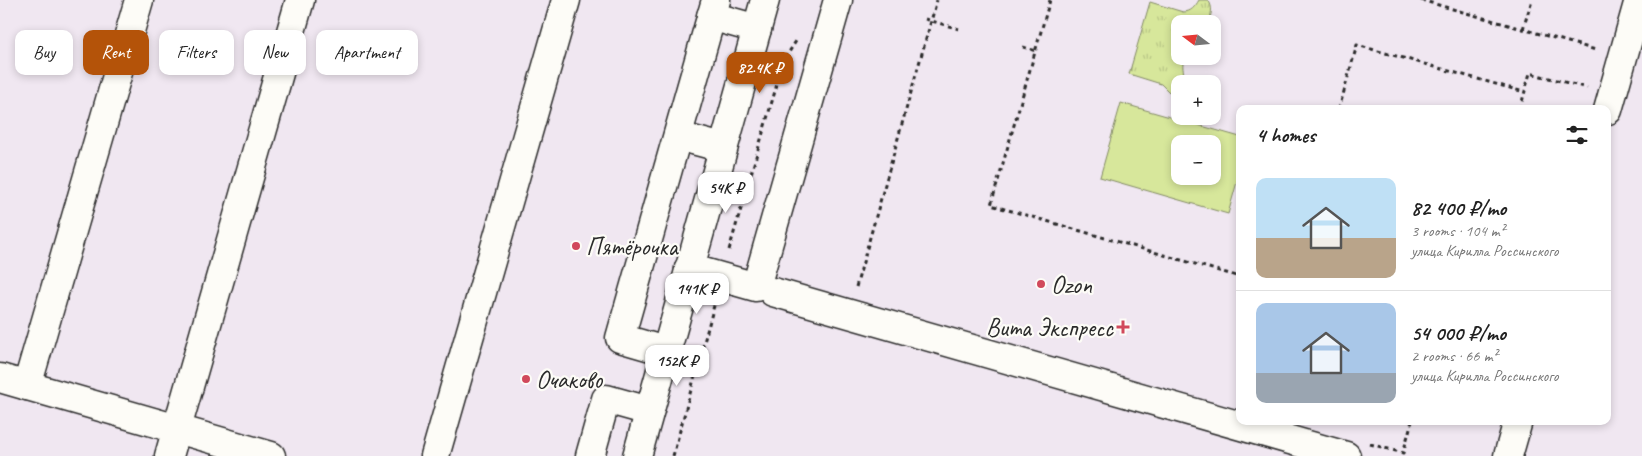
<!DOCTYPE html>
<html lang="en">
<head>
<meta charset="utf-8">
<style>
  :root { --surface:#fff; --page:#f2f2f2; --text:#222; --muted:#767676; --line:#e0e0e0; --accent:#b45309 }
  body { margin:0; font-family:Caveat,sans-serif; background:var(--page); color:var(--text); height:100vh; display:flex; flex-direction:column; font-size:19px; white-space:nowrap }
  * { box-sizing:border-box; margin:0 }
  p { font-size:16px; color:var(--muted) }
  .icon { flex:none; width:28px; height:28px; fill:none; stroke:currentColor; stroke-width:2; stroke-linecap:round; stroke-linejoin:round }
  .map { position:relative; flex:1; overflow:hidden }
  .drawer { position:absolute; left:1236px; top:105px; width:375px; height:320px; display:flex; flex-direction:column; background:var(--surface); border-radius:10px; box-shadow:0 2px 8px #0003 }
  .drawer>* { flex:none }
  .top-card { position:absolute; left:15px; top:30px; width:475px; height:45px; display:flex; gap:10px }
  .needle { width:32px; rotate:286deg }
  .buttons { position:absolute; left:1171px; top:15px; display:grid; gap:10px }
  .buttons a { display:grid; place-items:center; width:50px; height:50px; border-radius:10px; background:var(--surface); box-shadow:0 2px 8px #0003; font-size:25px }
  .price { position:absolute; translate:-50% -42px; padding:0 11px; border-radius:10px; background:#fff; color:#222; font-size:16px; line-height:32px; filter:drop-shadow(0 1px 2px #0008) }
  .price::after { content:''; position:absolute; left:50%; top:30px; width:15px; height:11px; margin-left:-8px; background:inherit; clip-path:polygon(0 0,100% 0,50% 100%) }
  .price.active { background:var(--accent); color:#fff }
  ul { padding:0; list-style:none }
  li { display:flex; align-items:center; gap:15px; height:125px; padding:0 20px }
  li+li { border-top:1px solid var(--line) }
  li span { display:grid; place-items:center; flex:none; width:140px; height:100px; border-radius:10px; color:#555 }
  li>.icon { margin-inline-start:auto }
  span .icon { width:60px; height:60px; fill:#fffc; stroke-width:1 }
  li b { font-size:21px }
  h2 { display:flex; justify-content:space-between; align-items:center; height:60px; padding:0 20px; font-size:21px }
  .chip { padding:0 18px; border-radius:10px; background:var(--surface); box-shadow:0 2px 8px #0003; font-size:18px; line-height:45px }
  .chip.active { background:var(--accent); color:#fff }
  .map>svg:first-child { display:block }
</style>
</head>
<body>
<div class="map">
<svg width="1642" height="456" viewBox="0 0 1642 456">
  <defs>
    <pattern id="grass-tufts" width="24" height="20" patternUnits="userSpaceOnUse" patternTransform="scale(1.25)"><rect width="24" height="20" fill="#d7e79b"/><path d="M3 7l-1-3M5 7V3M7 7l1-3M15 17l-1-3M17 17v-4M19 17l1-3" fill="none" stroke="#b9c686"/></pattern>
  </defs>
  <rect width="100%" height="100%" fill="#f0e7f1"/>
  <filter id="ink" filterUnits="userSpaceOnUse"><feTurbulence type="fractalNoise" baseFrequency=".02" numOctaves="2"/><feDisplacementMap in="SourceGraphic" scale="10" xChannelSelector="R" yChannelSelector="G"/><feConvolveMatrix kernelMatrix="1 2 1 2 8 2 1 2 1" color-interpolation-filters="sRGB"/></filter>
  <g filter="url(#ink)">
    <path fill="url(#grass-tufts)" stroke="#818963" d="M1199,0H1208C1214,8 1211,15 1208,24H1180V56H1186C1180,64 1184,73 1186,82L1180,84L1169,92L1161,84L1129,74L1150,2L1183,12C1191,12 1195,7 1199,0Z"/>
    <path fill="#d7e79b" stroke="#818963" fill-rule="evenodd" d="M1121,103L1240,137V171L1228,214L1100,177ZM1180,144H1212V176H1180Z"/>
    <g fill="none" stroke-linecap="round" stroke-linejoin="round">
      <g stroke="#2b2b2b" stroke-width="31">
        <g id="minor">
          <polyline points="711,16 757,29"/>
          <polyline points="1608,110 1639,0"/>
          <polyline points="678,136 723,148"/>
          <polyline points="689,268 756,287 838,0"/>
          <polyline points="773,292 1346,456"/>
          <polyline points="665,351 620,338 716,0"/>
          <polyline points="0,378 271,456"/>
          <polyline points="27,386 139,0"/>
          <polyline points="169,456 300,0"/>
          <polyline points="435,456 566,0"/>
          <polyline points="590,456 606,399 649,411"/>
          <polyline points="1508,456 1518,421"/>
        </g>
      </g>
      <g stroke="#2b2b2b" stroke-width="31">
        <polyline id="major" points="637,456 765,0"/>
      </g>
      <g stroke="#2b2b2b" stroke-width="3" stroke-dasharray="4 4" stroke-linecap="butt">
        <polyline points="1050,0 991,205 1240,277"/>
        <polyline points="1421,0 1596,50"/>
        <polyline points="925,19 959,29"/>
        <polyline points="1523,29 1532,0"/>
        <polyline points="1023,47 1036,51"/>
        <polyline points="1339,109 1357,45 1524,92"/>
        <polyline points="1520,109 1530,73 1587,88"/>
        <polyline points="729,250 784,60 796,41"/>
        <polyline points="856,287 937,0"/>
        <polyline points="1370,444 1403,453 1412,421"/>
        <polyline points="673,456 715,302"/>
      </g>
      <use href="#minor" stroke="#fdfcf7" stroke-width="28"/>
      <use href="#major" stroke="#fdfcf7" stroke-width="28"/>
    </g>
  </g>
  <g fill="#d1495b" stroke="#fdfcf7" stroke-width="2">
    <circle cx="576" cy="246" r="5"/>
    <circle cx="1041" cy="284" r="5"/>
    <path d="M1120.5 319.5h5v5h5v5h-5v5h-5v-5h-5v-5h5z"/>
    <circle cx="526" cy="379" r="5"/>
  </g>
  <g text-anchor="middle" stroke-width="4.5" stroke-linejoin="round" paint-order="stroke">
    <g font-size="25" fill="#2b2b2b" stroke="#fdfcf7" text-anchor="start">
      <text x="586" y="255">Пятёрочка</text>
      <text x="1051" y="293">Ozon</text>
      <text x="1113" y="336" text-anchor="end">Вита Экспресс</text>
      <text x="536" y="388">Очаково</text>
    </g>
  </g>
</svg>
<div class="buttons">
<a><svg class="needle" viewBox="-14 -14 28 28"><path d="M0-13l5 13h-10z" fill="#e53935"/><path d="M0 13l5-13h-10z" fill="#767676"/></svg></a>
<a>+</a>
<a>−</a>
</div>
<b class="price active" style="left:760px;top:94px">82.4K ₽</b>
<b class="price" style="left:726px;top:214px">54K ₽</b>
<b class="price" style="left:697px;top:315px">141K ₽</b>
<b class="price" style="left:677px;top:387px">152K ₽</b>
<div class="top-card">
<a class="chip">Buy</a>
<a class="chip active">Rent</a>
<a class="chip">Filters</a>
<a class="chip">New</a>
<a class="chip">Apartment</a>
</div>
<section class="drawer">
<h2>4 homes<svg class="icon" aria-label="filters" viewBox="0 0 24 24"><path d="M4 7h16M4 17h16"/><circle cx="9" cy="7" r="2"/><circle cx="15" cy="17" r="2"/></svg></h2>
<ul>
<li><span style="background:linear-gradient(#bfe0f5 60%,#b9a48a 0)"><svg class="icon" aria-label="home" viewBox="0 0 24 24"><path d="M3 11l9-7 9 7M6 9v11h12V9"/></svg></span><div><b>82 400 ₽/mo</b><p>3 rooms · 104 m²</p><p>улица Кирилла Россинского</p></div></li>
<li><span style="background:linear-gradient(#a9c7e8 70%,#9aa5b1 0)"><svg class="icon" aria-label="home" viewBox="0 0 24 24"><path d="M3 11l9-7 9 7M6 9v11h12V9"/></svg></span><div><b>54 000 ₽/mo</b><p>2 rooms · 66 m²</p><p>улица Кирилла Россинского</p></div></li>
</ul>
</section>
</div>
</body>
</html>
